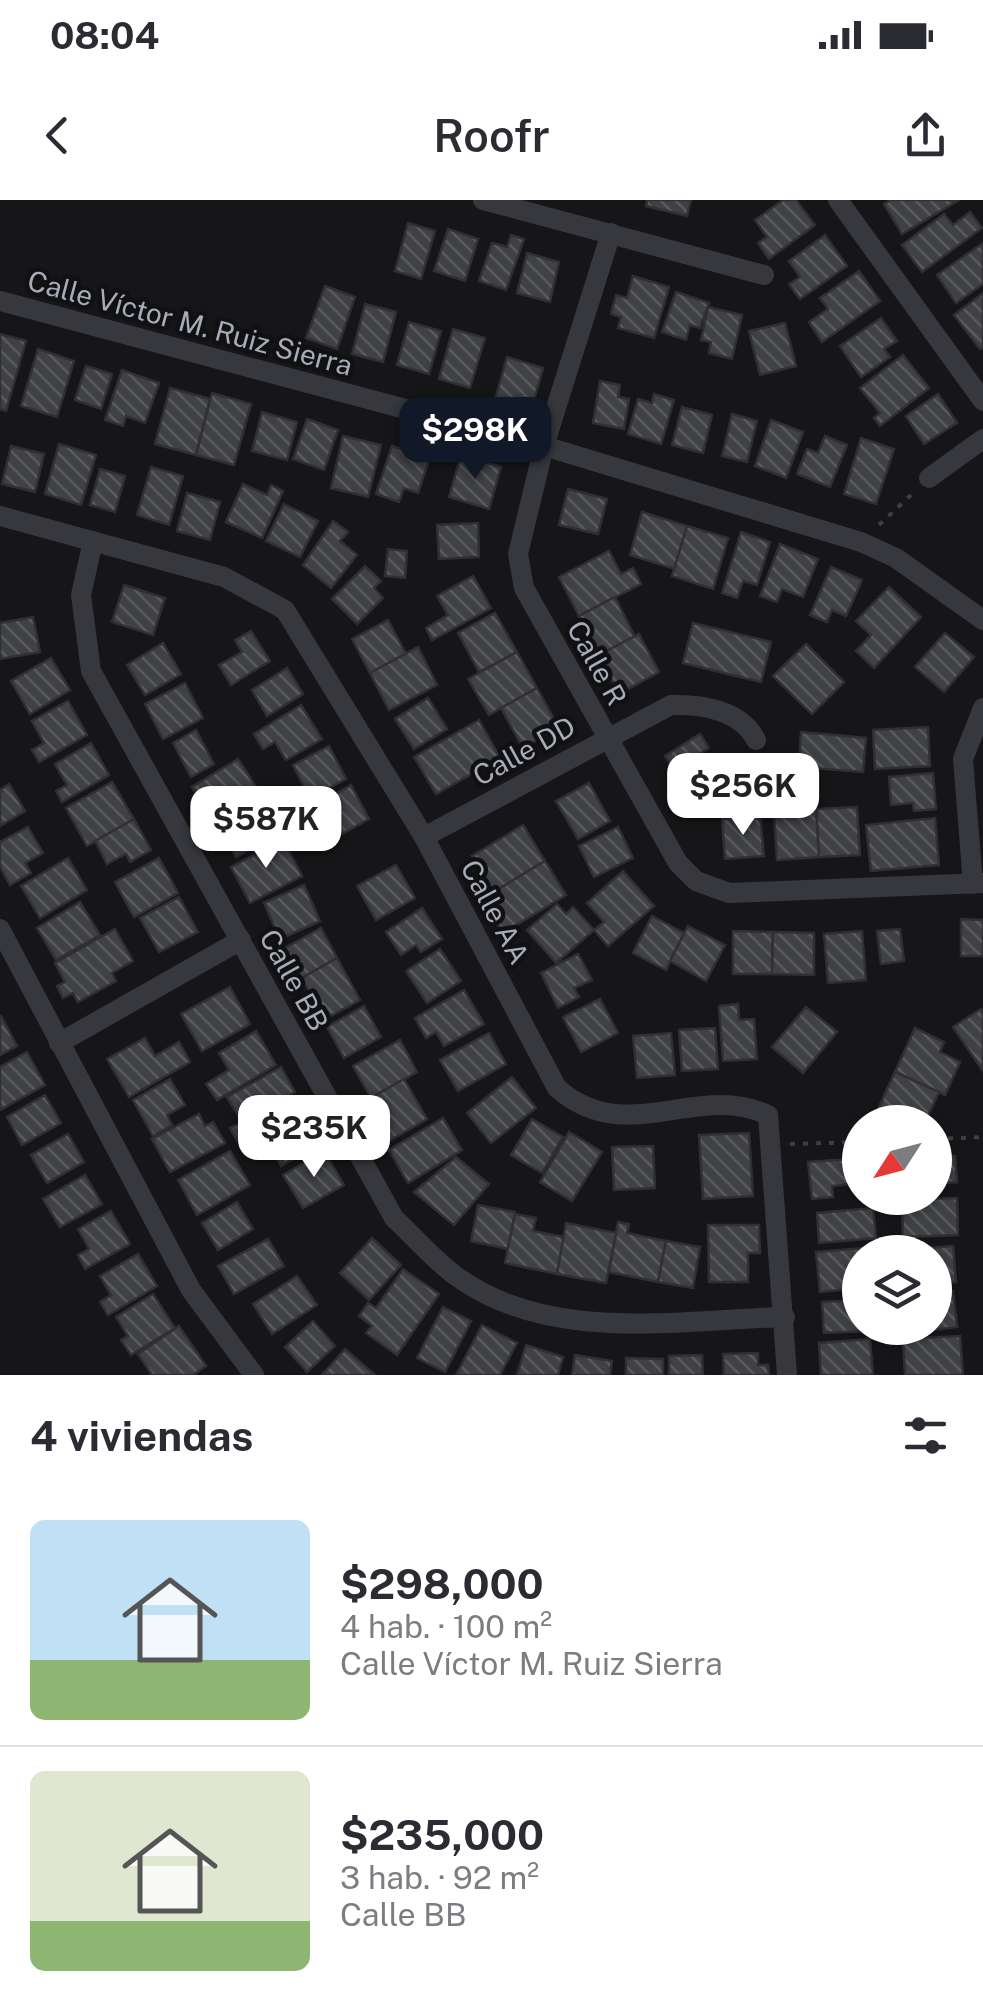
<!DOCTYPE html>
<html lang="es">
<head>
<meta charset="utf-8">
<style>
  :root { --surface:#fff; --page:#f7f7f7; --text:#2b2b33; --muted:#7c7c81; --line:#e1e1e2; --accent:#111827 }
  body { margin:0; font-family:"Public Sans",sans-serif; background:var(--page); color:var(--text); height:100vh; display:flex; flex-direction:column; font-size:38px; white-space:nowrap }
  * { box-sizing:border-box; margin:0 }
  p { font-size:32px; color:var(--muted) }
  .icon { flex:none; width:55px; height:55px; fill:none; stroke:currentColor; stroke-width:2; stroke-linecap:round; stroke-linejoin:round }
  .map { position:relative; height:1175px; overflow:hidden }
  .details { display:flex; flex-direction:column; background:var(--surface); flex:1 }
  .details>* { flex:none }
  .needle { width:65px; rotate:234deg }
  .fabs { position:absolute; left:842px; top:905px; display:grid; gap:20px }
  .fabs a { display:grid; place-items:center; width:110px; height:110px; border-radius:50%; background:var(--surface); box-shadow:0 2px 8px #0004; font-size:50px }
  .price { position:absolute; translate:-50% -85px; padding:0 22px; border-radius:20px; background:#fff; color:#222; font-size:32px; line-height:65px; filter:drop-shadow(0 2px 5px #0008) }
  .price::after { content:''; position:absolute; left:50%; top:60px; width:30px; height:22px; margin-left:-15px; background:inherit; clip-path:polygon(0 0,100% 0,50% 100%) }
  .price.on { background:var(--accent); color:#fff }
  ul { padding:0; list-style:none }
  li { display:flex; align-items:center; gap:30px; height:250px; padding:0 30px }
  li+li { border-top:2px solid var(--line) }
  li span { display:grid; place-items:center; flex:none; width:280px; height:200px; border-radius:15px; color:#555 }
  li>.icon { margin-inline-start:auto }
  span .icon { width:120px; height:120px; fill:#fffc; stroke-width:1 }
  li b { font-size:42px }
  h2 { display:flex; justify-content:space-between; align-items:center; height:120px; padding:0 30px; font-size:42px }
  .status { display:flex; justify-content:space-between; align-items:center; height:70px; padding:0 50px; background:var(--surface); direction:ltr }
  .status svg { height:28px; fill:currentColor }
  header { display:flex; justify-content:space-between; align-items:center; height:130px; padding:0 30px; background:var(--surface); font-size:45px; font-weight:600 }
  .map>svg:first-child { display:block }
</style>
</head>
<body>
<div class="status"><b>08:04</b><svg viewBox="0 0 49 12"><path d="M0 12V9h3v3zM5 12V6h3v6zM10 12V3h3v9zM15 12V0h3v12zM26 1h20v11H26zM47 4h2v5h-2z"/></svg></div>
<header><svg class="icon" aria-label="back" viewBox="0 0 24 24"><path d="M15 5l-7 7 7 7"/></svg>Roofr<svg class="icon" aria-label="share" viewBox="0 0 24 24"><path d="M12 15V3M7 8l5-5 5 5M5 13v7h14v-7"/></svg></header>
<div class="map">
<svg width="983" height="1175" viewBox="0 0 983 1175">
  <defs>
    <pattern id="building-back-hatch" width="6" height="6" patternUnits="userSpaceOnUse" patternTransform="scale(2.5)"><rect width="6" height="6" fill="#404145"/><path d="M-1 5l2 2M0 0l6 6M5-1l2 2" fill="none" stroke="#595a5e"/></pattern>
  </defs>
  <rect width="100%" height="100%" fill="#161618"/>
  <g fill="url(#building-back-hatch)" stroke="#303034" stroke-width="2.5">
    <polygon points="647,0 691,0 687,16 646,6"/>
    <polygon points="783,0 796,0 815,25 769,59 758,43 767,37 755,20"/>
    <polygon points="891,0 959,0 902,34 884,4"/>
    <polygon points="970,12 982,28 922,72 902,45 944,14 953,25"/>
    <polygon points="408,23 435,31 421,79 395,71"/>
    <polygon points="448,29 478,39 465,81 434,71"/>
    <polygon points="511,35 524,39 506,90 479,81 492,43 507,47"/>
    <polygon points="825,35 847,66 800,99 789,84 800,77 789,61"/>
    <polygon points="983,43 983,84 956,103 937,75"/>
    <polygon points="527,53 559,62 550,102 517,93"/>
    <polygon points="859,71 880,101 822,142 809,122 828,109 820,98"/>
    <polygon points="633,76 669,87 654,138 618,128 621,117 611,114 616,95 627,98"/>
    <polygon points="325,86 355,97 337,149 306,138"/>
    <polygon points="676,92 709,103 700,128 690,125 686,140 662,132"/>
    <polygon points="983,93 983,147 980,149 954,115"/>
    <polygon points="365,104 396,112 383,162 352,154"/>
    <polygon points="708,107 742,115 732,159 709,153 711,142 701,140"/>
    <polygon points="881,118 897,141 884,149 890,157 861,177 840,146"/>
    <polygon points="409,122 441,131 429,174 397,165"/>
    <polygon points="785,123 796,166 760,175 749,131"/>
    <polygon points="453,129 485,138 470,188 439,179"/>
    <polygon points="0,134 26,141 6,211 0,209"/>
    <polygon points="38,149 74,161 57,217 21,206"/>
    <polygon points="903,155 929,188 880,226 874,218 880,213 860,188"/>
    <polygon points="507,157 543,168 531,211 495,200"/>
    <polygon points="86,166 112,174 101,209 75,200"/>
    <polygon points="122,170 159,183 145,223 126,216 123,226 105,220"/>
    <polygon points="600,181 620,185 618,197 629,199 624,229 593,223"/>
    <polygon points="170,188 210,199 196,255 155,244"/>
    <polygon points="212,193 251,204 234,265 196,255"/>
    <polygon points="654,194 674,200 661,244 628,234 638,199 652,203"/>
    <polygon points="938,194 957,223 924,244 906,216"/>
    <polygon points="682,207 712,215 703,253 672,245"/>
    <polygon points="262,212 297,222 287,260 252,251"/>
    <polygon points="732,214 757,221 747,262 722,256"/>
    <polygon points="307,219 338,230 324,270 293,259"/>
    <polygon points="771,220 803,232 786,278 755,266"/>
    <polygon points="343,236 381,245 368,297 331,288"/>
    <polygon points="825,236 847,245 830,287 797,274 807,249 818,253"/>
    <polygon points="404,238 433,248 418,293 404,288 399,302 376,294 392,246 400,249"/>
    <polygon points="861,238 894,249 876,304 844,294"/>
    <polygon points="59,244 96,255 81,305 45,294"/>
    <polygon points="11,246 44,254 35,292 2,284"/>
    <polygon points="461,255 501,267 489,309 449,297"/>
    <polygon points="151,267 183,276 169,325 137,315"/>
    <polygon points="100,269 125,276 115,312 90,305"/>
    <polygon points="243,284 267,295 271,285 283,291 262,338 226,322"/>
    <polygon points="568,289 607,299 598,334 559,325"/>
    <polygon points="187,293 220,302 210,340 177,331"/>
    <polygon points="284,304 318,321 300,357 266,341"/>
    <polygon points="642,312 687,326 675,369 630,355"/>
    <polygon points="333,321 348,332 340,341 357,355 331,388 303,365"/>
    <polygon points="478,323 479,357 439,359 437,325"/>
    <polygon points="687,326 728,338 713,389 672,376"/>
    <polygon points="741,332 770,342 757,385 743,381 737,398 722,393"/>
    <polygon points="780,344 818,359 803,397 782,389 777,402 760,396"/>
    <polygon points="388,349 407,351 405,378 385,376"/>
    <polygon points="609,351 621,374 633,368 641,384 579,416 559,377"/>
    <polygon points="365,366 381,381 374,388 383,398 357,424 332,399"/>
    <polygon points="831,367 862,380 846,416 832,410 827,422 810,415"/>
    <polygon points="473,376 491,408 432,440 426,428 448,415 437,396"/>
    <polygon points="124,385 165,398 153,435 112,422"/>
    <polygon points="889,387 921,417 874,468 856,451 871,435 856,421"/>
    <polygon points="615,397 635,437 599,455 579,416"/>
    <polygon points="495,413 517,452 479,472 458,433"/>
    <polygon points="33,417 40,452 0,459 0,423"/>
    <polygon points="388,420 406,454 370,473 352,439"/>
    <polygon points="693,423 771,442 761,482 683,463"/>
    <polygon points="251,431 270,461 231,485 219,465 242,452 235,440"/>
    <polygon points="945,433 974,457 944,492 915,467"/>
    <polygon points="639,434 659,472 619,494 599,455"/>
    <polygon points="163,443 181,474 145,495 127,465"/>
    <polygon points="806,444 844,482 812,514 773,476"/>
    <polygon points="418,447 437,485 389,510 370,473"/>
    <polygon points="517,452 537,488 489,515 468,479"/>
    <polygon points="51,458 70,490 30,514 11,481"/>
    <polygon points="287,468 303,494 267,516 252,490"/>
    <polygon points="185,483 203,518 163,539 145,504"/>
    <polygon points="537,488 559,528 523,548 501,508"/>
    <polygon points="428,498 447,529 414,549 395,519"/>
    <polygon points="68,501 87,535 39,562 32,550 44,543 32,521"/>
    <polygon points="301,505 322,539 286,560 275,542 263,549 254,534"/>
    <polygon points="479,520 500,558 436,594 414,557"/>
    <polygon points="928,527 930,566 875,569 873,530"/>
    <polygon points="196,530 214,564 191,577 173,543"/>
    <polygon points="801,532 866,538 863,572 799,567"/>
    <polygon points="700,534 709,548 698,555 713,578 688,593 665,556"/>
    <polygon points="91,543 109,575 62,602 56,591 67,585 55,564"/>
    <polygon points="329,546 346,579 310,598 293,565"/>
    <polygon points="238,559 256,587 209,616 192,587"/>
    <polygon points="933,573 936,609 914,611 913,603 891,605 889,577"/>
    <polygon points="112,582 134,619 87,646 66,608"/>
    <polygon points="589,583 610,621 578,639 556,601"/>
    <polygon points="9,584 25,611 0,626 0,590"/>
    <polygon points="351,585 369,619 331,640 313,607"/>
    <polygon points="257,599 276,635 236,657 216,622"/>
    <polygon points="857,607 860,655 819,657 816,609"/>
    <polygon points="816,609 819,657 777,660 774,612"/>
    <polygon points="760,616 764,656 725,659 722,619"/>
    <polygon points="935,618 939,665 871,671 866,625"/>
    <polygon points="134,619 151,650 130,662 126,654 107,664 95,641"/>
    <polygon points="523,625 545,661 494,692 472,656"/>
    <polygon points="28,627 43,653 25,663 31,673 10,685 0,667 0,642"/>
    <polygon points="618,627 633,658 594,677 579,646"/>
    <polygon points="283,640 302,676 250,703 231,667"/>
    <polygon points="68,658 87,690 40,718 21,686"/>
    <polygon points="159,658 178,693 134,717 115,682"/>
    <polygon points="545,661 566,695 503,733 482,699"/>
    <polygon points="396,665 415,698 376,720 357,686"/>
    <polygon points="623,671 654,706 608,746 594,730 604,722 587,703"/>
    <polygon points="304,685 320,721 280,739 264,703"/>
    <polygon points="179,697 198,732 159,752 140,718"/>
    <polygon points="80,702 100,735 56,760 37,728"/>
    <polygon points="557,704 566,714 573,707 594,730 556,763 527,730"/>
    <polygon points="422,708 442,739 421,752 416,745 401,755 386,732"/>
    <polygon points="652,716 684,733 666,770 633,753"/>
    <polygon points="961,719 983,720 983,756 961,756"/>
    <polygon points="688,726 725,745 706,781 670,761"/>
    <polygon points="321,728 337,758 302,778 285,748"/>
    <polygon points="115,729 133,761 112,773 116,781 78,802 73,793 63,798 57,786 65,782 55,763"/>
    <polygon points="900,729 904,761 881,764 877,731"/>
    <polygon points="733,731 773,732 772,774 733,774"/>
    <polygon points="862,731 866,780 828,783 824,734"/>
    <polygon points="773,732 814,733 814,775 772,774"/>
    <polygon points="440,749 461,781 427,803 406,771"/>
    <polygon points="578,754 592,780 574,788 579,797 558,808 541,773"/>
    <polygon points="337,758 360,800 325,819 302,778"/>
    <polygon points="230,787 250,824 202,851 181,814"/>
    <polygon points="464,790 484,824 444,846 436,832 426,838 415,818"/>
    <polygon points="600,799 618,833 581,852 563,817"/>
    <polygon points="738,804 739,820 754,819 757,859 723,861 719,806"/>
    <polygon points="364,806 381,837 344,858 327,827"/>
    <polygon points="806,807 837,832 803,873 772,847"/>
    <polygon points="981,809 983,812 983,871 953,827"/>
    <polygon points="1,816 17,846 0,855 0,817"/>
    <polygon points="715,828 718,869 682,871 679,830"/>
    <polygon points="915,828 944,842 940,852 960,862 945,895 895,872"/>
    <polygon points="256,831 276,865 217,900 206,884 229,870 219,853"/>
    <polygon points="489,833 506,864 458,891 440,860"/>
    <polygon points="671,833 675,875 637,878 633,836"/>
    <polygon points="145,838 155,856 179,842 190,862 129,897 107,859"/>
    <polygon points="400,840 417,872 371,898 353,866"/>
    <polygon points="27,852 45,885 0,910 0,867"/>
    <polygon points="281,867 295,892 290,895 296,907 237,941 230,928 242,922 227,897"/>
    <polygon points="895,872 939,892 925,922 909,922 879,907"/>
    <polygon points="512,877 536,908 491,943 467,913"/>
    <polygon points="170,879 185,905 167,915 172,925 153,936 133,900"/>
    <polygon points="404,879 427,919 389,941 366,901"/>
    <polygon points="45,895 61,923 22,945 7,917"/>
    <polygon points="301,913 319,945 281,966 263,934"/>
    <polygon points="199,914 205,926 213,922 225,943 170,972 152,939"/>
    <polygon points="443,918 462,950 408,983 389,950"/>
    <polygon points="532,919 563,937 542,973 511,955"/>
    <polygon points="569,932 602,952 572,1001 540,982"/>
    <polygon points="749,933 753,996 703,999 699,935"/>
    <polygon points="68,934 84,962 47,983 31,955"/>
    <polygon points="653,946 655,988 614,990 612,947"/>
    <polygon points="230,951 250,985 197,1015 178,980"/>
    <polygon points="324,951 344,985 303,1008 283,975"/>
    <polygon points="955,956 957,982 935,984 935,957"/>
    <polygon points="456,957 489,984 454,1025 414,992"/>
    <polygon points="849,959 851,984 832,986 833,997 812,999 808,962"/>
    <polygon points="85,975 102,1004 60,1027 43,999"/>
    <polygon points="957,998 958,1035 903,1037 902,1000"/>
    <polygon points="237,1002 253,1029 218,1050 202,1023"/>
    <polygon points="478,1005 515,1012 508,1049 471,1041"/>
    <polygon points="873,1008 876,1038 819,1043 817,1013"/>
    <polygon points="111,1011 130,1044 85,1069 78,1055 89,1049 78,1029"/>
    <polygon points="515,1014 536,1018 533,1031 564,1037 557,1074 505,1063"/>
    <polygon points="618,1022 629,1024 627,1033 666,1041 658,1082 609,1072"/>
    <polygon points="566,1023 616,1033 606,1083 557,1074"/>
    <polygon points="708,1025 759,1025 760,1053 748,1053 748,1082 709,1082"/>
    <polygon points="372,1038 401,1065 369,1100 340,1073"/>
    <polygon points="268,1039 284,1066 234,1094 218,1066"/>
    <polygon points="666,1041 700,1047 693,1088 658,1082"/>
    <polygon points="953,1046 956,1082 935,1083 935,1052 916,1049"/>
    <polygon points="864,1048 860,1088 820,1092 816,1052"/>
    <polygon points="138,1054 157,1086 108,1115 100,1102 111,1095 100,1076"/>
    <polygon points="403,1069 439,1094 397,1155 366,1133 372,1126 359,1116 368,1103 376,1108"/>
    <polygon points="297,1076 317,1105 272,1134 253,1104"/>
    <polygon points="953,1091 957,1127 886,1136 886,1128 935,1128 935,1093"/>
    <polygon points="153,1094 175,1128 131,1155 121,1140 128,1136 116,1117"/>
    <polygon points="860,1100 860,1128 868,1131 824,1133 822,1102"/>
    <polygon points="443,1107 471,1121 445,1172 417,1158"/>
    <polygon points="313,1121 335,1146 307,1172 285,1147"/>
    <polygon points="482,1125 517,1143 500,1175 456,1175"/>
    <polygon points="179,1126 206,1166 193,1175 152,1175 138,1154"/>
    <polygon points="960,1136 963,1175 905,1175 903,1139"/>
    <polygon points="870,1139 873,1175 821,1175 819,1143"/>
    <polygon points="526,1145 563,1157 558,1175 517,1175"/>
    <polygon points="345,1149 375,1175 322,1175"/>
    <polygon points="758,1153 758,1165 768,1165 769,1175 724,1175 723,1154"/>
    <polygon points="575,1155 612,1161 610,1175 572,1175"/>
    <polygon points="702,1155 703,1175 669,1175 669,1156"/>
    <polygon points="626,1158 663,1159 663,1175 626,1175"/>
  </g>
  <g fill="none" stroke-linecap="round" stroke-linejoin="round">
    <g stroke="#3d3f44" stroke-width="4" stroke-dasharray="5 8" stroke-linecap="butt">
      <polyline points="879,325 912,294"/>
      <polyline points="935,939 983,937"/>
      <polyline points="790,944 860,942"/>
    </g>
    <g stroke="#37383d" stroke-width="20">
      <polyline points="483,0 764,75"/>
      <polyline points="838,0 983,201"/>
      <polyline points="611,33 544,246 518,354 524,388 678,663 696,681 729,693 983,683"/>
      <polyline points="0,101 544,246 861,342 896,358 983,420"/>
      <polyline points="929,278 983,239"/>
      <path d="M0,316L224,377L285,410L424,637L557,888C626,949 697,881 768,915L787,1175"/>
      <path d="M93,341L81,395L91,471L394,1018C414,1037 434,1060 456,1076C548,1144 677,1120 785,1117"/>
      <path d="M424,637L671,505C701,504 741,510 756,540"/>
      <polyline points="973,684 963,559 983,508"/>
      <polyline points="0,729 191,1090 254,1175"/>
      <polyline points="59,843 241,740"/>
    </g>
  </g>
  <g text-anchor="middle" stroke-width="9" stroke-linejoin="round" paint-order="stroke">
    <g font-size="28" fill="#a7adb8" stroke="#111113">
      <text transform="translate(190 123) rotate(15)" y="10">Calle Víctor M. Ruiz Sierra</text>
      <text transform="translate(597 463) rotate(61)" y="10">Calle R</text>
      <text transform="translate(524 551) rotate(-29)" y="10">Calle DD</text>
      <text transform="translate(495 712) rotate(62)" y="10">Calle AA</text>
      <text transform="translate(294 780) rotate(61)" y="10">Calle BB</text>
    </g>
  </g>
</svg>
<div class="fabs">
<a><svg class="needle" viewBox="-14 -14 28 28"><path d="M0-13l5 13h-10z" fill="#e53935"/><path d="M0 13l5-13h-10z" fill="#7c7c81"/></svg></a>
<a><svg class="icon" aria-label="layers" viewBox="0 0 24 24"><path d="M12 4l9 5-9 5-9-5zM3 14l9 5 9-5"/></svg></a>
</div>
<b class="price on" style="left:475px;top:282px">$298K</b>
<b class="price" style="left:743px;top:638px">$256K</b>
<b class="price" style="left:266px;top:671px">$587K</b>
<b class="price" style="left:314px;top:980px">$235K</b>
</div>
<section class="details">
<h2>4 viviendas<svg class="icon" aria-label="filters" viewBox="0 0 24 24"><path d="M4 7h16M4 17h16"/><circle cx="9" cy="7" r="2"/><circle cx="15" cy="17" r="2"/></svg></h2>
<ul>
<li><span style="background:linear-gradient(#bfe0f5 70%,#8fb573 0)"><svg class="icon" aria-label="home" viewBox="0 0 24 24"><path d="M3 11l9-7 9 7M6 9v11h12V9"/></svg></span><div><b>$298,000</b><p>4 hab. · 100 m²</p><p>Calle Víctor M. Ruiz Sierra</p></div></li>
<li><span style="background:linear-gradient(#dfe7d0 75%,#8fb573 0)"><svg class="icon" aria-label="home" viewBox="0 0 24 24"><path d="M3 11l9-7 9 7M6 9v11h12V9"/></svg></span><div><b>$235,000</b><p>3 hab. · 92 m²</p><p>Calle BB</p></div></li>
</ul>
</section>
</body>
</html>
